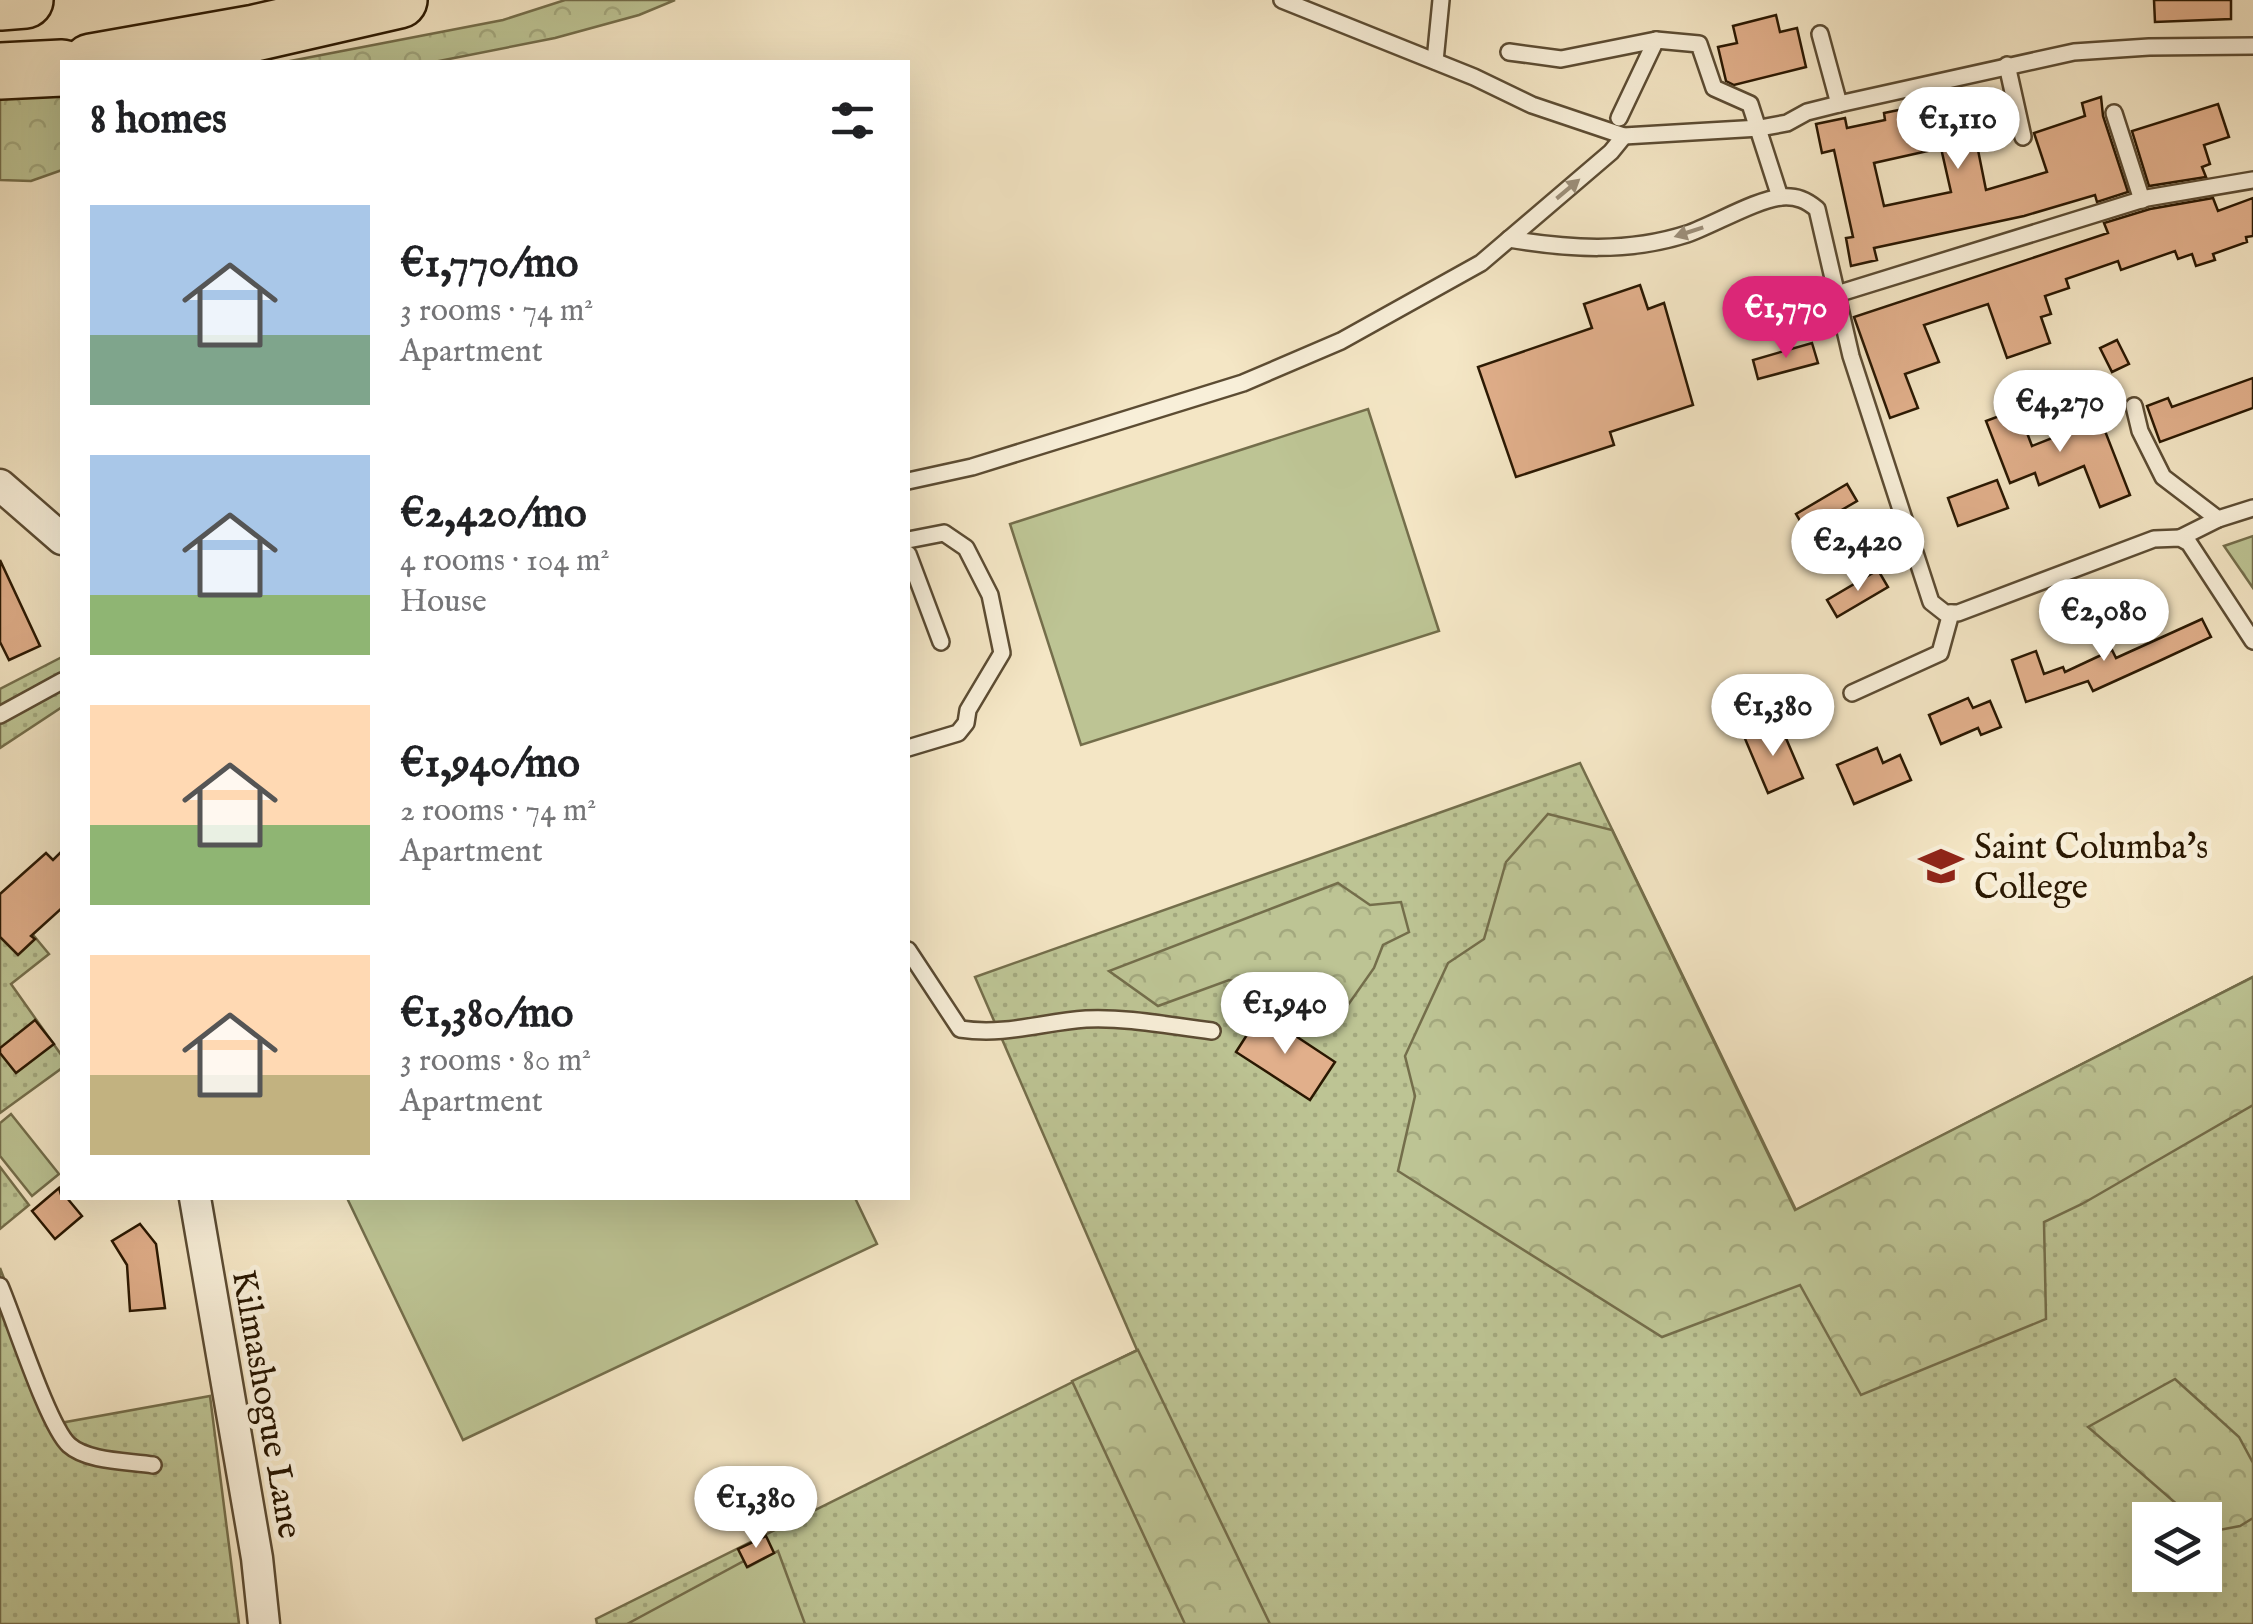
<!DOCTYPE html>
<html lang="en">
<head>
<meta charset="utf-8">
<style>
  :root { --surface:#fff; --page:#f2f2f2; --text:#202124; --muted:#757577; --accent:#db2777 }
  body { margin:0; font-family:"IM FELL English",serif; background:var(--page); color:var(--text); height:100vh; display:flex; flex-direction:column; font-size:38px; white-space:nowrap }
  * { box-sizing:border-box; margin:0 }
  p { font-size:32px; color:var(--muted) }
  .icon { flex:none; width:55px; height:55px; fill:none; stroke:currentColor; stroke-width:2; stroke-linecap:round; stroke-linejoin:round }
  .map { position:relative; flex:1; overflow:hidden }
  .side { position:absolute; left:60px; top:60px; width:850px; height:1140px; display:flex; flex-direction:column; background:var(--surface); border-radius:0px; box-shadow:0 10px 40px #0002 }
  .side>* { flex:none }
  .tools { position:absolute; left:2132px; top:1502px; display:grid; gap:20px }
  .tools a { display:grid; place-items:center; width:90px; height:90px; border-radius:0px; background:var(--surface); box-shadow:0 10px 40px #0002; font-size:50px }
  .price { position:absolute; translate:-50% -85px; padding:0 22px; border-radius:35px; background:#fff; color:#222; font-size:32px; line-height:65px; filter:drop-shadow(0 2px 5px #0008) }
  .price::after { content:''; position:absolute; left:50%; top:60px; width:30px; height:22px; margin-left:-15px; background:inherit; clip-path:polygon(0 0,100% 0,50% 100%) }
  .price.on { background:var(--accent); color:#fff }
  ul { padding:0; list-style:none }
  li { display:flex; align-items:center; gap:30px; height:250px; padding:0 30px }
  li span { display:grid; place-items:center; flex:none; width:280px; height:200px; border-radius:0px; color:#555 }
  li>.icon { margin-inline-start:auto }
  span .icon { width:120px; height:120px; fill:#fffc; stroke-width:1 }
  li b { font-size:42px }
  h2 { display:flex; justify-content:space-between; align-items:center; height:120px; padding:0 30px; font-size:42px }
  .map>svg:first-child { display:block }
</style>
</head>
<body>
<div class="map">
<svg width="2253" height="1624" viewBox="0 0 2253 1624">
  <defs>
    <pattern id="green-dots" width="8" height="8" patternUnits="userSpaceOnUse" patternTransform="scale(2.5)"><rect width="8" height="8" fill="#bdc494"/><path d="M2 2h.1M6 6h.1" fill="none" stroke="#a3a87e" stroke-width="1.8" stroke-linecap="round"/></pattern>
    <pattern id="forest-crowns" width="20" height="18" patternUnits="userSpaceOnUse" patternTransform="scale(2.5)"><rect width="20" height="18" fill="#bdc494"/><path d="M2 6a3 3 0 1 1 6 0M12 15a3 3 0 1 1 6 0" fill="none" stroke="#a3a87e"/></pattern>
  </defs>
  <rect width="100%" height="100%" fill="#f4e6c5"/>
  <filter id="stains"><feTurbulence type="fractalNoise" baseFrequency=".002" numOctaves="4"/><feColorMatrix values="0 0 0 0 .2 0 0 0 0 .09 0 0 0 0 .02 0 0 0 .5 -.17"/></filter>
  <radialGradient id="worn" r=".72"><stop offset=".6" stop-color="#630" stop-opacity="0"/><stop offset="1" stop-color="#630" stop-opacity=".3"/></radialGradient>
  <g fill="url(#green-dots)" stroke="#746e4b" stroke-width="2.5" fill-rule="evenodd">
    <polygon points="62,657 62,707 0,748 0,689"/>
    <path d="M1580,763L1796,1210L2253,977V1624H597L596,1619L1137,1350L975,977ZM2150,1520H2205V1575H2150Z"/>
    <polygon points="0,895 49,954 11,984 62,1056 62,1068 0,1113"/>
    <polygon points="0,1167 29,1205 0,1229"/>
    <polygon points="0,1268 60,1423 210,1396 239,1624 0,1624"/>
  </g>
  <g fill="url(#forest-crowns)" stroke="#746e4b" stroke-width="2.5">
    <polygon points="565,0 675,0 639,15 555,38 434,62 285,62 503,20"/>
    <polygon points="62,92 62,170 31,181 0,180 0,97"/>
    <polygon points="2253,536 2253,588 2224,546"/>
    <polygon points="1548,814 1612,830 1795,1210 2253,977 2253,1105 2082,1204 2044,1222 2046,1319 1861,1395 1800,1285 1662,1337 1398,1171 1415,1096 1405,1056 1448,963 1484,939 1506,862"/>
    <polygon points="1338,883 1370,905 1401,902 1409,932 1383,945 1374,968 1336,1022 1296,994 1229,980 1158,1006 1109,971"/>
    <polygon points="1138,1350 1270,1624 1185,1624 1072,1381"/>
    <polygon points="2175,1379 2239,1437 2253,1463 2253,1518 2240,1526 2209,1532 2205,1529 2205,1520 2195,1520 2088,1427"/>
  </g>
  <g fill="#bdc494" stroke="#746e4b" stroke-width="2.5">
    <polygon points="1368,409 1439,631 1081,745 1010,524"/>
    <polygon points="11,1114 59,1174 32,1196 0,1156 0,1123"/>
    <polygon points="347,1198 855,1198 877,1244 463,1440"/>
    <polygon points="778,1551 805,1624 627,1624 744,1561 748,1567"/>
  </g>
  <g fill="#e1af8b" stroke="#2a1802" stroke-width="2.5" fill-rule="evenodd">
    <polygon points="2154,0 2231,0 2231,19 2155,22"/>
    <polygon points="1776,15 1780,32 1797,28 1806,67 1734,85 1726,81 1718,47 1737,43 1733,26"/>
    <path d="M2001,96L2006,123L1974,130L1986,190L2047,172L2034,133L2085,116L2082,103L2101,97L2103,116L2128,192L2097,202L2095,195L2024,216L1874,248L1877,260L1851,266L1846,238L1853,237L1834,150L1822,153L1816,124L1845,118L1847,128L1885,120L1884,113L1923,105L1925,112ZM1941,148L1951,192L1884,206L1874,163Z"/>
    <polygon points="2218,104 2229,137 2204,145 2210,164 2202,167 2206,177 2149,186 2132,131"/>
    <polygon points="2213,198 2218,211 2253,198 2253,236 2246,237 2247,242 2213,254 2215,260 2196,266 2192,254 2178,259 2175,251 2121,270 2118,261 2066,279 2069,288 2045,296 2051,314 2041,317 2050,343 2007,358 1988,304 1924,325 1939,362 1905,374 1918,408 1890,418 1854,317 2108,233 2104,223 2150,209"/>
    <polygon points="1640,285 1648,309 1664,303 1693,405 1610,432 1614,445 1516,477 1478,367 1592,328 1584,304"/>
    <polygon points="2117,340 2129,364 2112,372 2100,348"/>
    <polygon points="1812,343 1818,363 1758,379 1753,360"/>
    <polygon points="2253,378 2253,408 2160,442 2147,406 2168,398 2172,407"/>
    <polygon points="2018,409 2032,446 2070,431 2067,425 2098,413 2130,495 2100,507 2084,466 2039,485 2035,473 2010,483 1986,421"/>
    <polygon points="1997,480 2008,508 1958,526 1948,498"/>
    <polygon points="1847,484 1857,501 1806,531 1796,514"/>
    <polygon points="0,560 40,646 9,660 0,642"/>
    <polygon points="1878,570 1888,587 1837,617 1827,600"/>
    <polygon points="2202,619 2211,637 2157,662 2093,691 2088,681 2026,702 2012,660 2036,651 2044,674 2063,667 2065,672 2112,650 2116,658"/>
    <polygon points="1968,698 1973,708 1990,701 2001,727 1981,735 1978,728 1941,744 1929,715"/>
    <polygon points="1766,724 1774,741 1785,736 1803,778 1768,793 1743,734"/>
    <polygon points="1877,748 1883,763 1900,755 1911,780 1854,804 1837,765"/>
    <polygon points="62,851 62,908 31,936 35,939 18,955 0,937 0,894 46,853 53,860"/>
    <polygon points="1261,1013 1335,1062 1310,1100 1236,1052"/>
    <polygon points="35,1020 54,1044 16,1073 0,1053 0,1048"/>
    <polygon points="59,1188 62,1198 67,1198 82,1216 55,1239 32,1211"/>
    <polygon points="140,1224 156,1244 165,1308 130,1311 127,1265 112,1241"/>
    <polygon points="766,1536 774,1553 747,1567 738,1549"/>
  </g>
  <g fill="none" stroke-linecap="round" stroke-linejoin="round">
    <g stroke="#5c4c33" stroke-width="20">
      <g id="lane">
        <polyline points="1282,0 1474,77 1532,105 1624,136 1760,128 1787,123 1807,112 1839,104 2074,52 2149,47 2253,46"/>
        <polyline points="1820,34 1839,104"/>
        <polyline points="1509,52 1561,59 1656,40 1699,44 1714,88 1750,104 1780,197"/>
        <polyline points="1435,61 1441,0"/>
        <polyline points="2007,65 2023,137"/>
        <polyline points="2114,113 2142,200"/>
        <polyline points="1619,118 1656,40"/>
        <path d="M1509,239C1569,249 1628,253 1687,234C1713,225 1757,199 1782,197C1797,196 1806,200 1817,209L1851,356L1931,602L1945,613H1958L2154,539L2180,538L2189,543L2253,641"/>
        <polyline points="1837,294 2147,198 2253,180"/>
        <polyline points="2134,406 2140,431 2163,477 2218,519"/>
        <polyline points="908,481 972,467 1243,383 1341,341 1481,263 1611,152 1624,136"/>
        <polyline points="2180,538 2218,519 2253,508"/>
        <polyline points="908,540 944,533 966,548 990,595 1002,653 968,710 966,723 958,733 908,748"/>
        <polyline points="908,554 941,642"/>
        <polyline points="1852,693 1940,653 1951,613"/>
        <polyline points="0,715 62,681"/>
        <path d="M908,950L960,1029C1006,1036 1042,1022 1086,1019C1128,1017 1170,1026 1212,1031"/>
        <path d="M0,1286C14,1318 48,1426 69,1445C88,1462 129,1461 153,1465"/>
      </g>
    </g>
    <g stroke="#5c4c33" stroke-width="35">
      <g id="street">
        <polyline points="0,485 62,539"/>
        <polyline points="195,1198 257,1558 264,1624"/>
      </g>
    </g>
    <g stroke="#2a1802" stroke-width="60">
      <g id="highway">
        <polyline points="0,2 25,0"/>
        <polyline points="91,62 255,33 399,0"/>
        <polyline points="0,71 62,68"/>
      </g>
    </g>
    <use href="#lane" stroke="#f8efd9" stroke-width="15"/>
    <use href="#street" stroke="#f8efd9" stroke-width="30"/>
    <use href="#highway" stroke="#f4e6c5" stroke-width="55"/>
  </g>
  <defs><path id="oneway-solid" d="M-6-.8H1V-3.2L6.5 0L1 3.2V.8H-6Z" transform="scale(2.5)"/></defs>
  <g fill="#9b8e78">
    <use href="#oneway-solid" transform="translate(1568 189) rotate(-40)"/>
    <use href="#oneway-solid" transform="translate(1689 232) rotate(162)"/>
  </g>
  <defs>
    <g id="school-bare" transform="scale(3.45)"><path d="M0-5L7-2L0 1L-7-2ZM-4 1L0 2.5L4 1V4Q0 6-4 4Z" fill="#8f2418" stroke="#f8efd9" stroke-width="2.5" paint-order="stroke"/></g>
  </defs>
  <g fill-rule="evenodd">
    <use href="#school-bare" x="1941" y="866"/>
  </g>
  <g text-anchor="middle" stroke-width="10" stroke-linejoin="round" paint-order="stroke">
    <g font-size="35" fill="#2a1802" stroke="#f8efd9" text-anchor="start">
      <text x="1974" y="858">Saint Columba's<tspan x="1974" dy="40">College</tspan></text>
    </g>
    <g font-size="35" fill="#2a1802" stroke="#f8efd9">
      <text transform="translate(268 1404) rotate(80)" y="12">Kilmashogue Lane</text>
    </g>
  </g>
  <rect width="100%" height="100%" filter="url(#stains)"/>
  <rect width="100%" height="100%" fill="url(#worn)"/>
</svg>
<div class="tools">
<a><svg class="icon" aria-label="layers" viewBox="0 0 24 24"><path d="M12 4l9 5-9 5-9-5zM3 14l9 5 9-5"/></svg></a>
</div>
<b class="price" style="left:1958px;top:172px">€1,110</b>
<b class="price on" style="left:1786px;top:361px">€1,770</b>
<b class="price" style="left:2060px;top:455px">€4,270</b>
<b class="price" style="left:1858px;top:594px">€2,420</b>
<b class="price" style="left:2104px;top:664px">€2,080</b>
<b class="price" style="left:1773px;top:759px">€1,380</b>
<b class="price" style="left:1285px;top:1057px">€1,940</b>
<b class="price" style="left:756px;top:1551px">€1,380</b>
<section class="side">
<h2>8 homes<svg class="icon" aria-label="filters" viewBox="0 0 24 24"><path d="M4 7h16M4 17h16"/><circle cx="9" cy="7" r="2"/><circle cx="15" cy="17" r="2"/></svg></h2>
<ul>
<li><span style="background:linear-gradient(#a9c7e8 65%,#7fa58c 0)"><svg class="icon" aria-label="home" viewBox="0 0 24 24"><path d="M3 11l9-7 9 7M6 9v11h12V9"/></svg></span><div><b>€1,770/mo</b><p>3 rooms · 74 m²</p><p>Apartment</p></div></li>
<li><span style="background:linear-gradient(#a9c7e8 70%,#8fb573 0)"><svg class="icon" aria-label="home" viewBox="0 0 24 24"><path d="M3 11l9-7 9 7M6 9v11h12V9"/></svg></span><div><b>€2,420/mo</b><p>4 rooms · 104 m²</p><p>House</p></div></li>
<li><span style="background:linear-gradient(#ffd9b3 60%,#8fb573 0)"><svg class="icon" aria-label="home" viewBox="0 0 24 24"><path d="M3 11l9-7 9 7M6 9v11h12V9"/></svg></span><div><b>€1,940/mo</b><p>2 rooms · 74 m²</p><p>Apartment</p></div></li>
<li><span style="background:linear-gradient(#ffd9b3 60%,#c2b280 0)"><svg class="icon" aria-label="home" viewBox="0 0 24 24"><path d="M3 11l9-7 9 7M6 9v11h12V9"/></svg></span><div><b>€1,380/mo</b><p>3 rooms · 80 m²</p><p>Apartment</p></div></li>
</ul>
</section>
</div>
</body>
</html>
